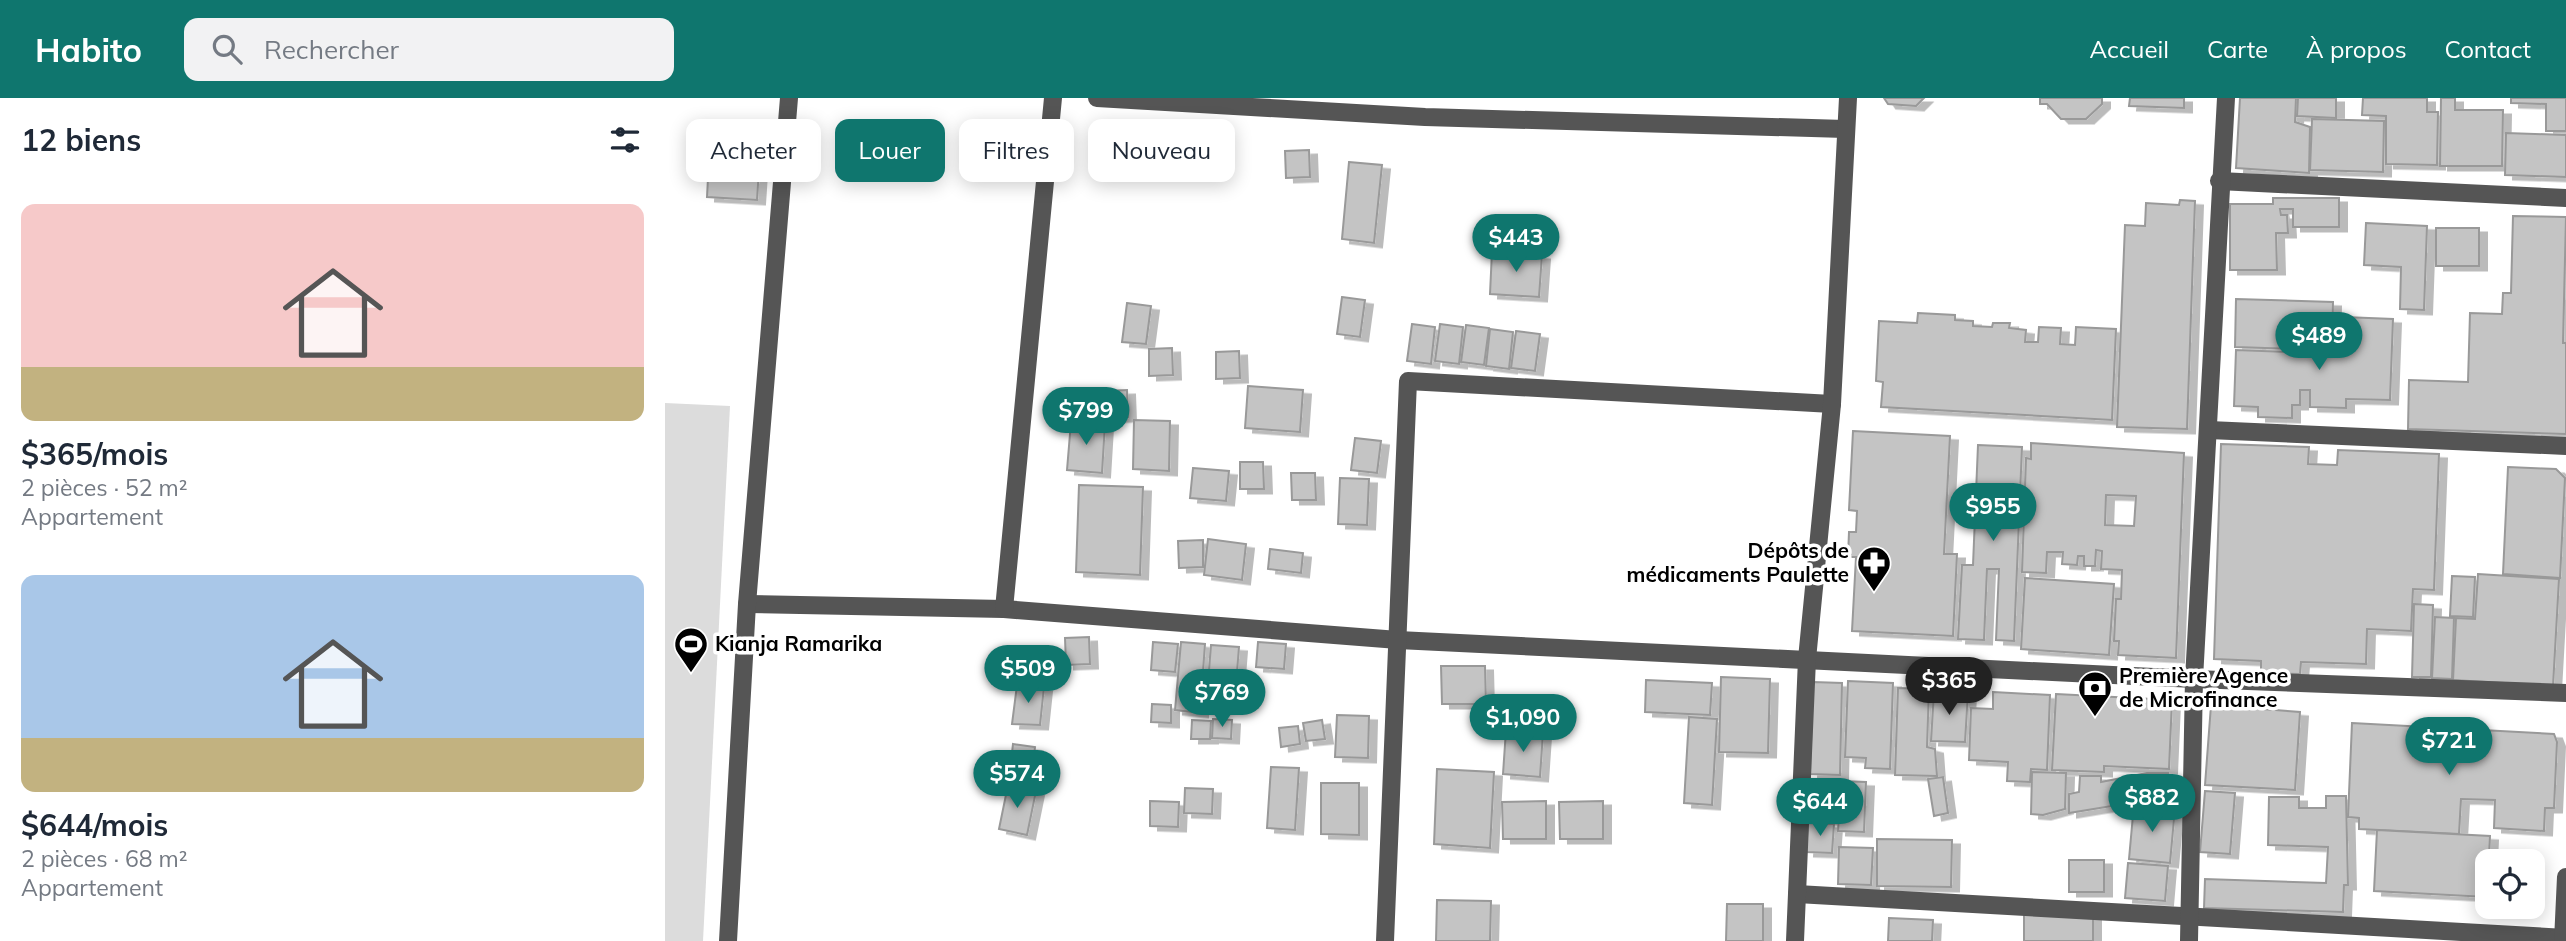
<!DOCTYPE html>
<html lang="fr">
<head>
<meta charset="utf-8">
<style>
  :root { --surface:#fff; --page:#f2f2f3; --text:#1f2937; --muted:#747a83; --accent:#0f766e }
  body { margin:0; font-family:Mulish,sans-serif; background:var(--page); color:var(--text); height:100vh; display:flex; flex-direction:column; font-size:26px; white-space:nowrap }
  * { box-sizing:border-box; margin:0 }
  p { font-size:23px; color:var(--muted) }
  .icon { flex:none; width:38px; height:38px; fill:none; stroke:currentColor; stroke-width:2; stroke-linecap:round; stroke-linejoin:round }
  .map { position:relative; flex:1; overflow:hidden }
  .side { display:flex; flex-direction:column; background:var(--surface); width:665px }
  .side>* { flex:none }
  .banner { position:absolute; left:21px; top:21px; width:665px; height:63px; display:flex; gap:14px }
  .fabs { position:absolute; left:1810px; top:751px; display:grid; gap:14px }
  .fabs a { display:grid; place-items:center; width:70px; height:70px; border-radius:14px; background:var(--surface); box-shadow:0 4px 18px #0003; font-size:35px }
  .price { position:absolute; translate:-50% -60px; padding:0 16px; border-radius:24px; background:var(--accent); color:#fff; font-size:23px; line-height:46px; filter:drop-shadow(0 2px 4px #0008) }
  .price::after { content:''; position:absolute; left:50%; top:42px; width:21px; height:16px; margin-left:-10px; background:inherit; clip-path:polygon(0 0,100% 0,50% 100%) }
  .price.on { background:#222; color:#fff }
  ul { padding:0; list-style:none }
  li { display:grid; align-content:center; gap:14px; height:371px; padding:0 21px }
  li span { display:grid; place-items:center; height:217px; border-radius:14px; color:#555 }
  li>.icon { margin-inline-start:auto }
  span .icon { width:126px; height:126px; fill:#fffc; stroke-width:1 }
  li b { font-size:30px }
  h2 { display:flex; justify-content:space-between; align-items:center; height:84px; padding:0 21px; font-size:30px }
  .chip { padding:0 24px; border-radius:14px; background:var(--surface); box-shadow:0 4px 18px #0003; font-size:24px; line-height:63px }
  .chip.on { background:var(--accent); color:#fff }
  header { display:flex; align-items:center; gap:42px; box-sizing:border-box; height:98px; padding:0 35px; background:var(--accent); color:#fff }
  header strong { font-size:33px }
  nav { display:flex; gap:38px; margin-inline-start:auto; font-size:24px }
  .search { width:490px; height:63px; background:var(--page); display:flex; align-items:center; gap:18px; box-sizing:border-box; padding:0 24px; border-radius:14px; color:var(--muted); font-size:26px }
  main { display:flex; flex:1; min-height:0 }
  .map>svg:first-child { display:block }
</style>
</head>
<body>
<header>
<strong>Habito</strong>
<div class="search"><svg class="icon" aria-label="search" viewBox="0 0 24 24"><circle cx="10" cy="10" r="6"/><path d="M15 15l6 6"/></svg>Rechercher</div>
<nav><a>Accueil</a><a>Carte</a><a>À propos</a><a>Contact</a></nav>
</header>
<main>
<section class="side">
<h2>12 biens<svg class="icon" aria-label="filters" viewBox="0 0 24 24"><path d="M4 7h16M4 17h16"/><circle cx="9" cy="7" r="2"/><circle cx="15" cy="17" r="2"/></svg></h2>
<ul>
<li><span style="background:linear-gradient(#f6c9c9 75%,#c2b280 0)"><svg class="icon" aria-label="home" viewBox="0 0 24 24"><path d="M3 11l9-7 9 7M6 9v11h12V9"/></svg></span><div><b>$365/mois</b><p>2 pièces · 52 m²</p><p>Appartement</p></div></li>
<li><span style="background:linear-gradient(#a9c7e8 75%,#c2b280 0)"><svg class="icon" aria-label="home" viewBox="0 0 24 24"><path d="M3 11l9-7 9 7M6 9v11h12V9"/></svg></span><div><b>$644/mois</b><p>2 pièces · 68 m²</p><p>Appartement</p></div></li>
</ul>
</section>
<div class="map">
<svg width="1901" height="843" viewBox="0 0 1901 843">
  <defs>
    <filter id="shadow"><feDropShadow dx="8" dy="4.5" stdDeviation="0" flood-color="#0004"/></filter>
  </defs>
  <rect width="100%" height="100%" fill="#fff"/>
  <polygon fill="#dcdcdc" points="0,305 65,308 38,843 0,843"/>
  <g fill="#c4c4c4" stroke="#999" stroke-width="2" fill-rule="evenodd" filter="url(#shadow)">
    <polygon points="1219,0 1259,0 1251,8 1223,6"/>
    <polygon points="1375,0 1437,0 1437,6 1421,21 1396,21 1382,6 1375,6"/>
    <polygon points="1465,0 1519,0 1519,10 1464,8"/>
    <polygon points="1575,0 1631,0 1630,24 1645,29 1644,75 1571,70"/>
    <polygon points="1633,0 1671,0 1671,20 1632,18"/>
    <polygon points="1698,0 1762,0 1762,14 1773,14 1772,67 1721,66 1721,18 1697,17"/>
    <polygon points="1776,0 1790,0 1790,12 1838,12 1837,68 1775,68"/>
    <polygon points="1846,0 1901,0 1901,33 1881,33 1881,6 1846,5"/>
    <polygon points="1647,21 1719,23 1718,74 1645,72"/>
    <polygon points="46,23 97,26 92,102 42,99"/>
    <polygon points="1841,35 1901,37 1901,79 1840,77"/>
    <polygon points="644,52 645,79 621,80 620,53"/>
    <polygon points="684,64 717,67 709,145 677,141"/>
    <polygon points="1608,100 1674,100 1674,129 1628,129 1628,111 1615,111 1616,117 1622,117 1623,135 1611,135 1612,172 1565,172 1565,106 1608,106"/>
    <polygon points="1515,102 1530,103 1522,331 1452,329 1460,127 1480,128 1481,105 1514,107"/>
    <polygon points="1848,118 1901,119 1898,245 1901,245 1901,336 1743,331 1744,282 1803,284 1805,215 1837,216 1838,195 1846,195"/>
    <polygon points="1701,125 1762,128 1759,212 1735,211 1736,169 1699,167"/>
    <rect x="1771" y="130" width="43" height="38"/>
    <polygon points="827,153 877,157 874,199 825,196"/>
    <polygon points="677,199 700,202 695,239 672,236"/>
    <polygon points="1571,201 1668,204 1667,252 1570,249"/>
    <polygon points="462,205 486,208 481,246 457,244"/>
    <polygon points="1253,215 1290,217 1290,222 1308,223 1308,228 1327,229 1328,225 1345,225 1344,230 1361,232 1360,244 1373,244 1374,229 1396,230 1395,246 1410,247 1411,229 1451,231 1447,322 1216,309 1218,284 1211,283 1214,223 1252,225"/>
    <polygon points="1679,219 1728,221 1725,302 1681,301 1681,310 1645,309 1645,292 1635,292 1635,307 1627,307 1627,320 1593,319 1593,309 1569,308 1571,252 1678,256"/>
    <polygon points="747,226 770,229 766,266 742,263"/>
    <polygon points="775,226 798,229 794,266 770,263"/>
    <polygon points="801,227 824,230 819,267 796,264"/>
    <polygon points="825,231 848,234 844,271 821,268"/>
    <polygon points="851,233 875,236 870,273 846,270"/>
    <polygon points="507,250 508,277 484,278 484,251"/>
    <polygon points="574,253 575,280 551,281 551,254"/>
    <polygon points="583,288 638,292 635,334 580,330"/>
    <polygon points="433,291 433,318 410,319 409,292"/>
    <polygon points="462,292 463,319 439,320 438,293"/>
    <polygon points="469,322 505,323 504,373 468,371"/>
    <polygon points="406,324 440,326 437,375 402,372"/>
    <polygon points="1188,333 1285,338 1279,456 1292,456 1288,538 1187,533 1191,459 1183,459 1184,434 1191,434 1192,413 1184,412"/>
    <polygon points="690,340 716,343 712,375 686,372"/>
    <path d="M1366,345L1519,355L1511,560L1453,557L1454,543H1449L1451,501H1456L1457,472L1436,471L1437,453L1431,452L1430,468H1419V458H1413L1412,467L1397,466L1398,454H1382L1381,475L1357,474L1361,360L1366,361ZM1441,397L1471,398L1469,428L1440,427Z"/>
    <polygon points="1556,346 1644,349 1643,366 1672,367 1673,352 1774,356 1769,492 1748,491 1746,533 1702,531 1701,566 1636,564 1635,576 1596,575 1596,563 1549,561"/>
    <polygon points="1313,347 1357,349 1349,543 1331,542 1334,471 1322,471 1319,542 1293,541 1297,467 1308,467"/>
    <polygon points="575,364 598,364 599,391 575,391"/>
    <polygon points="1843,369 1891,371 1900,380 1895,480 1838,476"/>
    <polygon points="528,370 564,373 561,403 525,400"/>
    <polygon points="626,375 650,375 651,402 627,402"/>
    <polygon points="675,380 704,381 702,427 673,426"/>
    <polygon points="414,387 478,389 475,477 411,474"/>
    <polygon points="543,441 581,446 577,482 539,477"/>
    <polygon points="538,442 538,469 514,470 513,443"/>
    <polygon points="605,451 638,455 636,475 603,471"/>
    <polygon points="1813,476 1894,481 1888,588 1788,582 1791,520 1810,521"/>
    <polygon points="1787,478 1810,479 1808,519 1785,518"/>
    <polygon points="1360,480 1449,486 1444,557 1356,551"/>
    <polygon points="1749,506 1768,507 1766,579 1747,579"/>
    <polygon points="1770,519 1789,520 1787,581 1767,580"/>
    <polygon points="424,539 425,566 401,567 400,540"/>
    <polygon points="488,544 513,546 510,574 486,572"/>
    <polygon points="516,544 540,546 535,615 510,612"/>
    <polygon points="593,544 621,546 619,571 591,569"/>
    <polygon points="546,547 574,549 572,574 544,572"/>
    <polygon points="776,568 820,568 821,606 777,606"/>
    <polygon points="1056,579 1105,581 1103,655 1054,654"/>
    <polygon points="981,582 1047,585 1045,617 980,614"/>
    <polygon points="1183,583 1228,585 1225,671 1200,670 1201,660 1180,659"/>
    <polygon points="1148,584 1177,585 1175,677 1145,676"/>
    <polygon points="352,587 379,589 375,627 347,626"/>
    <polygon points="1233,590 1264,591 1262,649 1270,651 1272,678 1230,677"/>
    <polygon points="538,592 557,593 556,612 537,611"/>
    <polygon points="1269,593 1303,595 1300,644 1266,643"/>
    <polygon points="1328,594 1385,597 1382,672 1366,671 1365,684 1342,683 1343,664 1304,662 1306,610 1328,611"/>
    <polygon points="1391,596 1507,602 1504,671 1439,668 1439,674 1387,672"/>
    <polygon points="487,606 506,607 506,625 486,624"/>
    <polygon points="1546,607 1635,614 1630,692 1540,687"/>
    <polygon points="672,617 704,618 703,660 670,659"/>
    <polygon points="1024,619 1052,621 1047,707 1019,705"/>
    <polygon points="548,621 567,622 566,641 547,640"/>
    <polygon points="527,622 546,623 545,641 526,641"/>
    <polygon points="657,622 660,641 641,643 638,625"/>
    <polygon points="1687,625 1889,636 1892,644 1889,710 1880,710 1879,733 1829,730 1830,702 1796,701 1794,736 1694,731 1694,720 1683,719"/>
    <polygon points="633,628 635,646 616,649 614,630"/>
    <polygon points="841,632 878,635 875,679 838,676"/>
    <polygon points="348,646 370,649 366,685 344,682"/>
    <polygon points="606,669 634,670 630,732 602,730"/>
    <polygon points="772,671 829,674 825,750 769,746"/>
    <polygon points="1367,674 1401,675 1400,711 1378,717 1366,716"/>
    <polygon points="1482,675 1503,675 1502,699 1404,715 1404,696 1414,694 1415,678 1436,678 1436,684"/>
    <polygon points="1278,679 1283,715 1269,718 1263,681"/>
    <polygon points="1176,683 1201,684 1199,734 1173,733"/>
    <polygon points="656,685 694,685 694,737 656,736"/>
    <polygon points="343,687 371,693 362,737 334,731"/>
    <polygon points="1144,688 1171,689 1170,722 1144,721"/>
    <polygon points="520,690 548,691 547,716 519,715"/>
    <polygon points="1540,693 1570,695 1565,756 1535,754"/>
    <polygon points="1661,698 1681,698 1683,787 1679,787 1678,814 1539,810 1540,781 1661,785 1663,749 1603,747 1604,699 1634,699 1634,710 1661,710"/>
    <polygon points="485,703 514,704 513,729 485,728"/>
    <polygon points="881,703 881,741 838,741 837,704"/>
    <polygon points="938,703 938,741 895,741 894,704"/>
    <polygon points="1469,706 1510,710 1505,765 1464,761"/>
    <polygon points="1143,725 1169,726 1167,755 1141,754"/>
    <polygon points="1712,732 1825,738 1822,799 1709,793"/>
    <polygon points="1212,741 1287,742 1286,789 1212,788"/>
    <polygon points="1174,749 1208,750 1206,787 1173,786"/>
    <rect x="1404" y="762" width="35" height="32"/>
    <polygon points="1463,765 1503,768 1500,803 1460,800"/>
    <polygon points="772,802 826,803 825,843 771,843"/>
    <polygon points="1062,806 1098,806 1098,843 1061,843"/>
    <rect x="1359" y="816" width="69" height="27"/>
    <polygon points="1224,820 1268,822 1267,843 1223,843"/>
  </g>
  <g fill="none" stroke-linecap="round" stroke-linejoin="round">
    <g stroke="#555" stroke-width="18">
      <polyline points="432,0 760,19 1180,31"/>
      <polyline points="1554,83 1901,100"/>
      <polyline points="1544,332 1901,348"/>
      <polyline points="82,506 339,511 733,542 1529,581 1901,595"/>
      <polyline points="339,511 388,0"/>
      <polyline points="1132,796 1901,840"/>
      <polyline points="63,843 82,506 124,0"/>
      <polyline points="720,843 743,283 1167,306"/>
      <polyline points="1130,843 1142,561 1167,306 1183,0"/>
      <polyline points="1524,843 1529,581 1561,0"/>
      <polyline points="1898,843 1901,779"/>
    </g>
  </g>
  <defs>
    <g id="pharmacy-pin" transform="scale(1.75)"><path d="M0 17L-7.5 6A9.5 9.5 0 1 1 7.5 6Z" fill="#000" stroke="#fff"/><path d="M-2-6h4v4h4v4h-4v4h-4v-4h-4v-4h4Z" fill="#fff"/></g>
    <g id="stadium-pin" transform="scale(1.75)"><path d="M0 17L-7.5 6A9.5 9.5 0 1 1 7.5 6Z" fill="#000" stroke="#fff"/><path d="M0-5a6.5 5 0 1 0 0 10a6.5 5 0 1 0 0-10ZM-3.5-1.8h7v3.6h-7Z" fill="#fff"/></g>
    <g id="bank-pin" transform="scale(1.75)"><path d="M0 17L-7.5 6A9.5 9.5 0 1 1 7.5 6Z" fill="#000" stroke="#fff"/><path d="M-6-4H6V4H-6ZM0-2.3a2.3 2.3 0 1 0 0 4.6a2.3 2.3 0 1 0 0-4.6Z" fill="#fff"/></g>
  </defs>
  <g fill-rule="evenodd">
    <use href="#pharmacy-pin" x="1209" y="465"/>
    <use href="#stadium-pin" x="26" y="546"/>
    <use href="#bank-pin" x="1430" y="590"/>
  </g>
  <g text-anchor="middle" stroke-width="7" stroke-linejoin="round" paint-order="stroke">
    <g font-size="21" font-weight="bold" fill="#000" stroke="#fff" text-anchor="start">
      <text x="1184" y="460" text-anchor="end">Dépôts de<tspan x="1184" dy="24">médicaments Paulette</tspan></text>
      <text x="50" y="553">Kianja Ramarika</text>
      <text x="1454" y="585">Première Agence<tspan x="1454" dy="24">de Microfinance</tspan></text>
    </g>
  </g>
</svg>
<div class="fabs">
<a><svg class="icon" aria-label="locate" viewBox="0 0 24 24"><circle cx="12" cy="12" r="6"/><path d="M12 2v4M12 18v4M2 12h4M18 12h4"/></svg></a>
</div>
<b class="price" style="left:851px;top:176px">$443</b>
<b class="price" style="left:1654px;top:274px">$489</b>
<b class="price" style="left:421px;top:349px">$799</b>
<b class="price" style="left:1328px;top:445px">$955</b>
<b class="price" style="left:363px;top:607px">$509</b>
<b class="price on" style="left:1284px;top:619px">$365</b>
<b class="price" style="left:557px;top:631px">$769</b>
<b class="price" style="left:858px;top:656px">$1,090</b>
<b class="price" style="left:1784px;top:679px">$721</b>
<b class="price" style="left:352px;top:712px">$574</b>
<b class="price" style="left:1487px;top:736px">$882</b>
<b class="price" style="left:1155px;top:740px">$644</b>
<div class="banner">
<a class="chip">Acheter</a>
<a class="chip on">Louer</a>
<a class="chip">Filtres</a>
<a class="chip">Nouveau</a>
</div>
</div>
</main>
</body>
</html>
